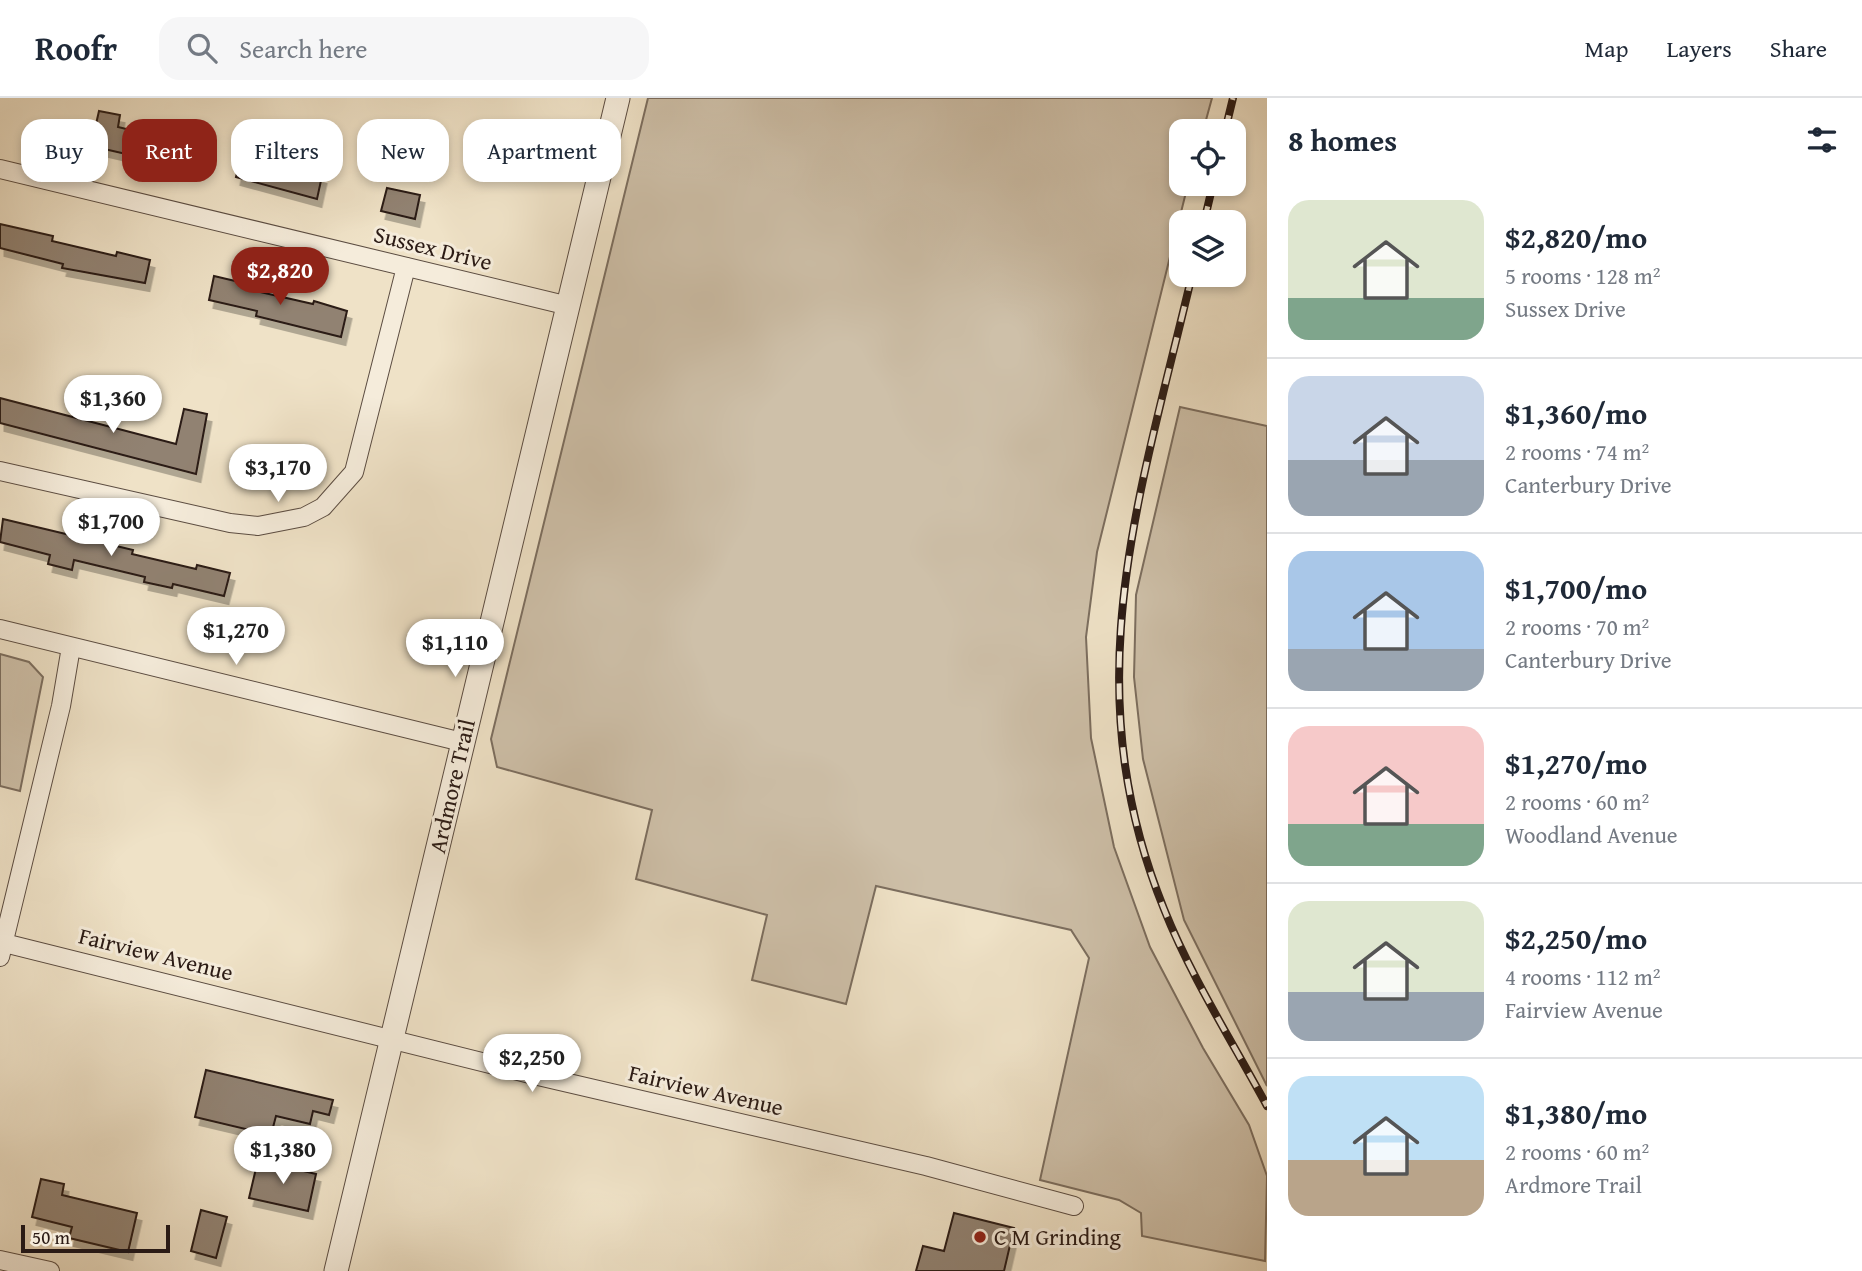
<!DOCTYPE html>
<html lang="en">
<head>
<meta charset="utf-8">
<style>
  :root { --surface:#fff; --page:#f6f6f7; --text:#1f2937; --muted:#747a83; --line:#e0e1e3; --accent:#8f2418 }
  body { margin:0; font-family:"Gentium Book Plus",serif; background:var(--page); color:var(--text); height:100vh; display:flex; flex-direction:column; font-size:26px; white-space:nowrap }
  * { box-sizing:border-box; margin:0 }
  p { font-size:23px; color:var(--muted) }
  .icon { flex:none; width:38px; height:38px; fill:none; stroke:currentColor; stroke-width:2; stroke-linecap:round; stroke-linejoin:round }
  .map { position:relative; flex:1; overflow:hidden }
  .panel { display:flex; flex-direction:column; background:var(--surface); width:595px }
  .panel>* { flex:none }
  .banner { position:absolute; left:21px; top:21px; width:665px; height:63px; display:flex; gap:14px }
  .fabs { position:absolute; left:1169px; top:21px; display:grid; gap:14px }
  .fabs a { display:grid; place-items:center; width:77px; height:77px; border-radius:14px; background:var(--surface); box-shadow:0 4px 10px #0003; font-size:35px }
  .scale { position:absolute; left:21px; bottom:18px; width:149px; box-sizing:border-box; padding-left:7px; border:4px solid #2b1b15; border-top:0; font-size:19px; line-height:24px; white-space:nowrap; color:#2b1b15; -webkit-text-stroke:5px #f5ecdb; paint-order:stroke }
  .price { position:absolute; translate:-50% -60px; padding:0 16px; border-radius:24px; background:#fff; color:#222; font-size:23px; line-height:46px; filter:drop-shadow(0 2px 4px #0008) }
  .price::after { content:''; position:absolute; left:50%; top:42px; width:21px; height:16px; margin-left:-10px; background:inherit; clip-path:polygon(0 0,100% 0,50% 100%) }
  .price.active { background:var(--accent); color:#fff }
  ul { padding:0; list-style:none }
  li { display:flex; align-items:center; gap:21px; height:175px; padding:0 21px }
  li+li { border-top:2px solid var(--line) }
  li span { display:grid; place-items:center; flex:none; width:196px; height:140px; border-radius:21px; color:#555 }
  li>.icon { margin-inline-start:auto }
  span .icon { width:84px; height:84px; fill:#fffc; stroke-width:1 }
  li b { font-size:30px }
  h2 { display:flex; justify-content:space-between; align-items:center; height:84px; padding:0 21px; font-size:30px }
  .pill { padding:0 24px; border-radius:21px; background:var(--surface); box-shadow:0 4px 10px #0003; font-size:24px; line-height:63px }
  .pill.active { background:var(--accent); color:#fff }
  header { display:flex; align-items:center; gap:42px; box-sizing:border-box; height:98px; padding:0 35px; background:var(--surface); border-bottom:2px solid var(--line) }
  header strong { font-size:33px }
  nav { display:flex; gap:38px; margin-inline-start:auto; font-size:24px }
  .search { width:490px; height:63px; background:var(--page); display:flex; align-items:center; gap:18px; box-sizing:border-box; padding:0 24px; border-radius:21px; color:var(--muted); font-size:26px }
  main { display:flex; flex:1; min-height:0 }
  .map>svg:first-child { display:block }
</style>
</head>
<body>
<header>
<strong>Roofr</strong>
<div class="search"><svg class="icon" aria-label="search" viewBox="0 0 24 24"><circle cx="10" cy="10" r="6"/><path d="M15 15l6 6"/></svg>Search here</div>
<nav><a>Map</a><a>Layers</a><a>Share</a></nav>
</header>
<main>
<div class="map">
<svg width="1267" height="1173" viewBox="0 0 1267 1173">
  <defs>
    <filter id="shadow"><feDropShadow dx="4.5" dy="8" stdDeviation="0" flood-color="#0004"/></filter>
  </defs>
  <rect width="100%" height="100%" fill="#efe2c7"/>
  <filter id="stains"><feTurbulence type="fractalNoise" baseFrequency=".00286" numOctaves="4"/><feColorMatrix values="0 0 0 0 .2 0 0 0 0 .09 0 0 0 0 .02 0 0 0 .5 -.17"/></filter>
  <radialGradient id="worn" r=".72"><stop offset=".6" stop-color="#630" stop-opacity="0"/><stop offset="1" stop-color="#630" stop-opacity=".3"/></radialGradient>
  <g fill="#cec0a9" stroke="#7c6e5f" stroke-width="2">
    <polygon points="648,0 1212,0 1203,33 1181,33 1181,86 1188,86 1097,454 1086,539 1091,640 1114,749 1150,849 1203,950 1249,1027 1267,1078 1265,1163 1142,1138 1141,1115 1119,1102 1040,1082 1089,860 1071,832 876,788 846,906 752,882 767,817 636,781 652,712 497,669 491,641"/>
    <polygon points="1180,309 1267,328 1267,988 1184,822 1143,661 1134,579 1136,497"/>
    <polygon points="0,556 29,564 43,579 20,693 0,688"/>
  </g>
  <g fill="#918272" stroke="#2b1b15" stroke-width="2" filter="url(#shadow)">
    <polygon points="99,13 120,17 118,29 176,43 170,66 91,48"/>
    <polygon points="242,55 322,78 317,101 236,79"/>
    <polygon points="387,90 420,97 415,121 381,113"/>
    <polygon points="0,126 53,138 52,143 116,158 117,154 150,162 145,185 62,170 63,166 0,150"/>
    <polygon points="214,178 248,186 247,191 313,206 314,203 347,213 341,239 256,218 257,213 209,202"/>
    <polygon points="0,300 176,346 184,311 207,316 196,376 0,325"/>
    <polygon points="3,421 133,452 132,456 196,471 197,467 230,475 224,498 173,486 172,490 144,484 145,479 74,462 72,472 48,466 50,457 0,444"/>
    <polygon points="206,972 333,1002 329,1017 313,1013 310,1026 276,1018 271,1037 195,1019"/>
    <polygon points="258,1062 316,1076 308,1113 249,1100"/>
    <polygon points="41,1081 64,1086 62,1097 137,1115 128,1154 69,1140 72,1129 32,1119"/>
    <polygon points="201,1112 227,1119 216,1160 191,1153"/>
    <polygon points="954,1115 1014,1130 1004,1173 916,1173 923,1148 944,1153"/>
  </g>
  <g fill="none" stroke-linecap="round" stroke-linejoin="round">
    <g stroke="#5c4d42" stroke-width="20">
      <g id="minor">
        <polyline points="0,71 569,208"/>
        <polyline points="0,373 230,425 258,428 304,419 323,409 354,374 406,169"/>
        <polyline points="0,531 462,644"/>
        <polyline points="0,844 534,977 926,1068 1074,1108"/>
        <polyline points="0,859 61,608 71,549"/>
        <polyline points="0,1162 50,1173"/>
      </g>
    </g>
    <g stroke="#5c4d42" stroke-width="25">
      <polyline id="tertiary" points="336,1173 618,0"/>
    </g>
    <use href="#minor" stroke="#f5ecdb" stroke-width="18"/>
    <use href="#tertiary" stroke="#f5ecdb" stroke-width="23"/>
    <g stroke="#2b1b15" stroke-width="8">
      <g id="rail">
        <polyline points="1225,33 1233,0"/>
        <polyline points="1204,124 1213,86"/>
        <path d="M1192,177C1140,398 1073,586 1164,811C1191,879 1232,943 1267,1008"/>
      </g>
    </g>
    <use href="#rail" stroke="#f5ecdb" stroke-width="5" stroke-dasharray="16" stroke-linecap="butt"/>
  </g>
  <circle fill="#8f2418" stroke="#f5ecdb" stroke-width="2.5" cx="980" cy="1139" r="7"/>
  <g text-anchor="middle" stroke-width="6" stroke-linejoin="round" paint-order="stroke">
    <g font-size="23" fill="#2b1b15" stroke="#f5ecdb">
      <text transform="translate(433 150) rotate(14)" y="8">Sussex Drive</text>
      <text transform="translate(452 688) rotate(-77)" y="8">Ardmore Trail</text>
      <text transform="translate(156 856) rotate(14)" y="8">Fairview Avenue</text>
      <text transform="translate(706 992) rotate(13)" y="8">Fairview Avenue</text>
    </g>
    <g font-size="23" fill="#2b1b15" stroke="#f5ecdb" text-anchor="start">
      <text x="994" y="1147">C M Grinding</text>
    </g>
  </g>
  <rect width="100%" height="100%" filter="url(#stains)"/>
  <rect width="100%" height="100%" fill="url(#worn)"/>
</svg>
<div class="fabs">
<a><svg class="icon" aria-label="locate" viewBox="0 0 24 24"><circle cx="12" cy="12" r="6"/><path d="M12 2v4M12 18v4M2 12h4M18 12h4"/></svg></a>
<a><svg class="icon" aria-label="layers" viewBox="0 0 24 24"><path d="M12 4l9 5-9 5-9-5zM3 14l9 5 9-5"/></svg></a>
</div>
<div class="scale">50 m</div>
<b class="price active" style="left:280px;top:209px">$2,820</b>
<b class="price" style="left:113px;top:337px">$1,360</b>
<b class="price" style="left:278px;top:406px">$3,170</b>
<b class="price" style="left:111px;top:460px">$1,700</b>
<b class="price" style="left:236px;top:569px">$1,270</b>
<b class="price" style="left:455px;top:581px">$1,110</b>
<b class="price" style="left:532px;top:996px">$2,250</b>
<b class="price" style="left:283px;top:1088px">$1,380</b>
<div class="banner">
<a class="pill">Buy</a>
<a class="pill active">Rent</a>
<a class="pill">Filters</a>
<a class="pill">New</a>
<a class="pill">Apartment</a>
</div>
</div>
<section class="panel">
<h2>8 homes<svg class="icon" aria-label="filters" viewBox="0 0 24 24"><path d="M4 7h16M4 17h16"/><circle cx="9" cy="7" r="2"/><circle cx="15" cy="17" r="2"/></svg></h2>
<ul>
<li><span style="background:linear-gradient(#dfe7d0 70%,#7fa58c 0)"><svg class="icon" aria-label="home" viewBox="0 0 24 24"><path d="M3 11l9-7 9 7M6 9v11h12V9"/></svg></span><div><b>$2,820/mo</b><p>5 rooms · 128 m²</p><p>Sussex Drive</p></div></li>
<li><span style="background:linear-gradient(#c9d6e8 60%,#9aa5b1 0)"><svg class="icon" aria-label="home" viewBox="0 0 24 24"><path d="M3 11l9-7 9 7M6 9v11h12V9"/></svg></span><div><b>$1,360/mo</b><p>2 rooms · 74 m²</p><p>Canterbury Drive</p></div></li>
<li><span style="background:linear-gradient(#a9c7e8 70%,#9aa5b1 0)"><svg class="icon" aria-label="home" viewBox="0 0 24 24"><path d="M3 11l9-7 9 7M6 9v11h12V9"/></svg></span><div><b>$1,700/mo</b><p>2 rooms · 70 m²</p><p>Canterbury Drive</p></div></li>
<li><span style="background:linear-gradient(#f6c9c9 70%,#7fa58c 0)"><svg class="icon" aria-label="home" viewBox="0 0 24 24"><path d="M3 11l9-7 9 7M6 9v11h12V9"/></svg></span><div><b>$1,270/mo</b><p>2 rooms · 60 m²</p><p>Woodland Avenue</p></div></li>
<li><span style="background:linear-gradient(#dfe7d0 65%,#9aa5b1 0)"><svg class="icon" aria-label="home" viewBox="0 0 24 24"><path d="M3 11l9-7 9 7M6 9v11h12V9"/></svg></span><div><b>$2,250/mo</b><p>4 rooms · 112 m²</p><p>Fairview Avenue</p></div></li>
<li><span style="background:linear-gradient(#bfe0f5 60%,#b9a48a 0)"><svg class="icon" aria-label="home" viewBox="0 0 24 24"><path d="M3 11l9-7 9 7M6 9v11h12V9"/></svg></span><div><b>$1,380/mo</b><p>2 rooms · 60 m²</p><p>Ardmore Trail</p></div></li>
</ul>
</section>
</main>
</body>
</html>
